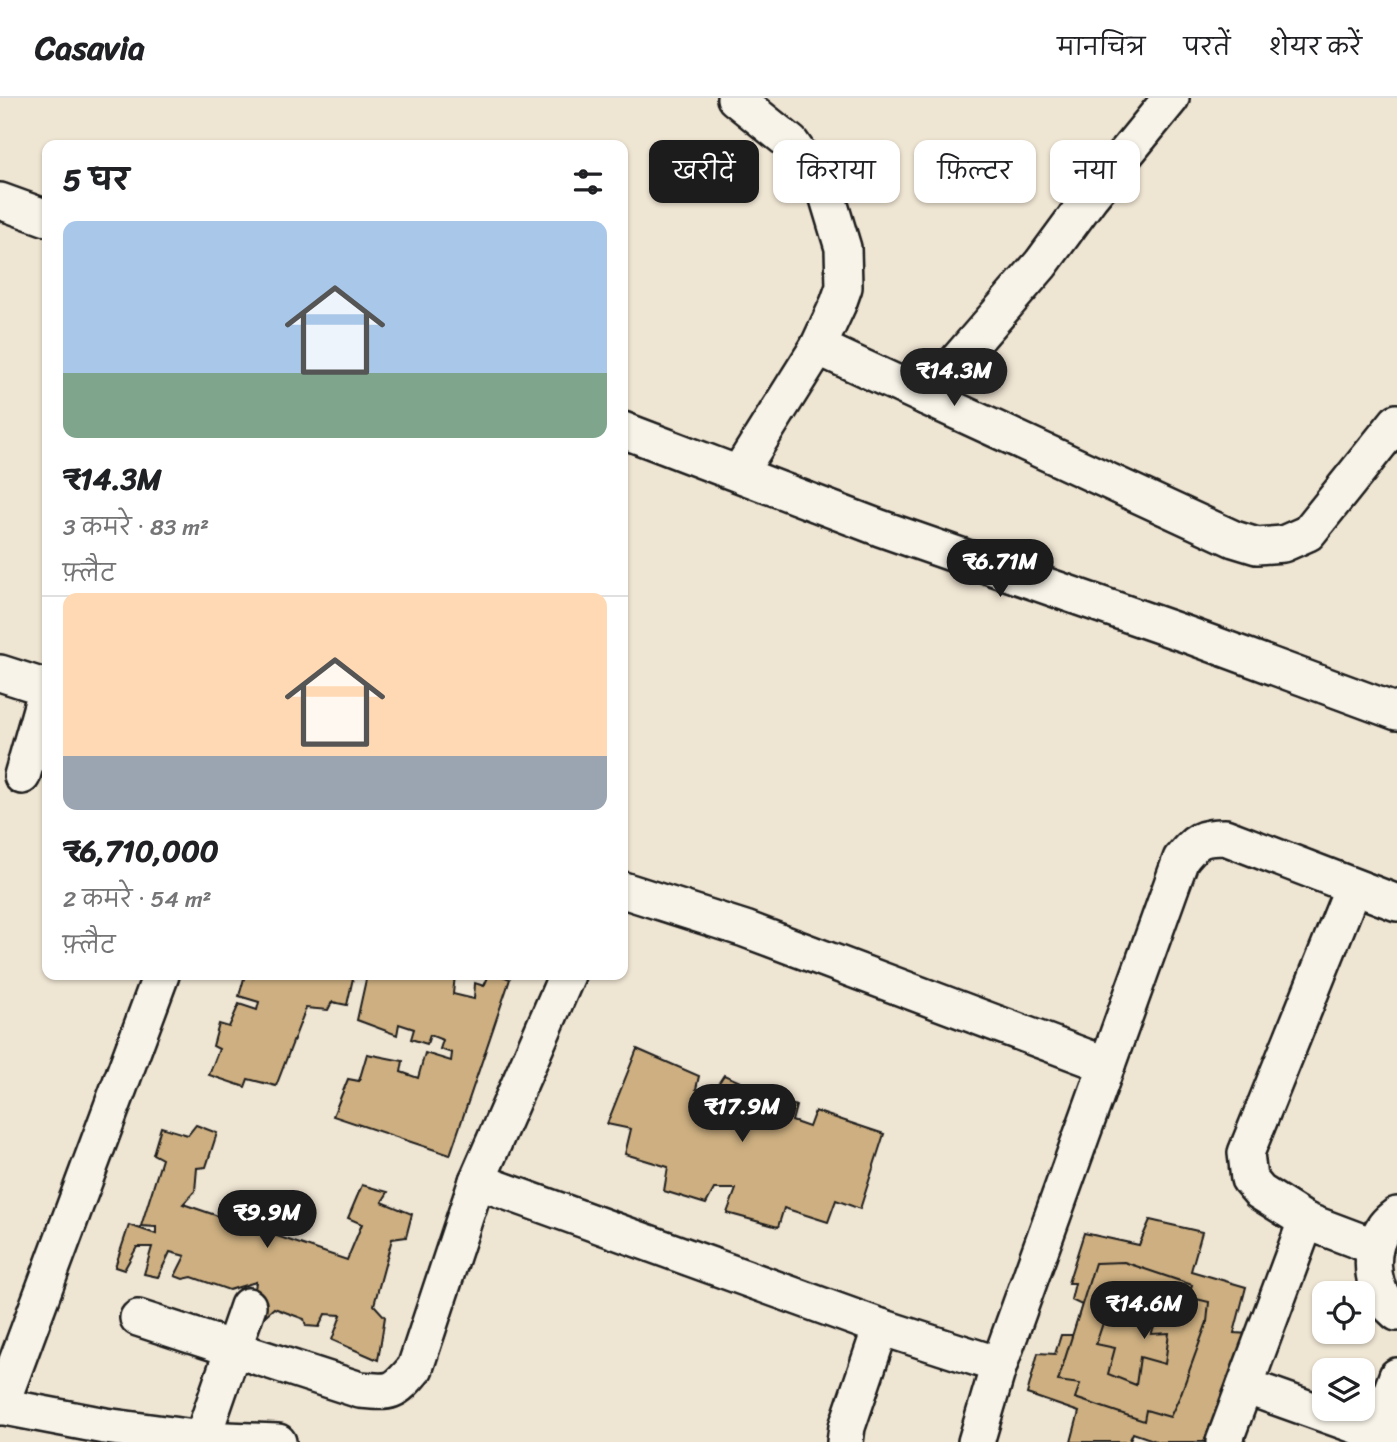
<!DOCTYPE html>
<html lang="hi">
<head>
<meta charset="utf-8">
<style>
  :root { --surface:#fff; --page:#f6f6f6; --text:#202124; --muted:#757577; --line:#e0e0e0; --accent:#1c1c1c }
  body { margin:0; font-family:Sriracha,"Playpen Sans Deva",sans-serif; background:var(--page); color:var(--text); height:100vh; display:flex; flex-direction:column; font-size:26px; white-space:nowrap }
  * { box-sizing:border-box; margin:0 }
  p { font-size:23px; color:var(--muted) }
  .icon { flex:none; width:38px; height:38px; fill:none; stroke:currentColor; stroke-width:2; stroke-linecap:round; stroke-linejoin:round }
  .map { position:relative; flex:1; overflow:hidden }
  .details { position:absolute; left:42px; top:42px; width:586px; height:840px; display:flex; flex-direction:column; background:var(--surface); border-radius:14px; box-shadow:0 2px 5px #0004 }
  .details>* { flex:none }
  .banner { position:absolute; left:649px; top:42px; width:642px; height:63px; display:flex; gap:14px }
  .tools { position:absolute; left:1312px; top:1183px; display:grid; gap:14px }
  .tools a { display:grid; place-items:center; width:63px; height:63px; border-radius:14px; background:var(--surface); box-shadow:0 2px 5px #0004; font-size:35px }
  .price { position:absolute; translate:-50% -60px; padding:0 16px; border-radius:24px; background:var(--accent); color:#fff; font-size:23px; line-height:46px; filter:drop-shadow(0 2px 4px #0008) }
  .price::after { content:''; position:absolute; left:50%; top:42px; width:21px; height:16px; margin-left:-10px; background:inherit; clip-path:polygon(0 0,100% 0,50% 100%) }
  .price.on { background:#222; color:#fff }
  ul { padding:0; list-style:none }
  li { display:grid; align-content:center; gap:14px; height:371px; padding:0 21px }
  li+li { border-top:2px solid var(--line) }
  li span { display:grid; place-items:center; height:217px; border-radius:14px; color:#555 }
  li>.icon { margin-inline-start:auto }
  span .icon { width:126px; height:126px; fill:#fffc; stroke-width:1 }
  li b { font-size:30px }
  h2 { display:flex; justify-content:space-between; align-items:center; height:84px; padding:0 21px; font-size:30px }
  .chip { padding:0 24px; border-radius:14px; background:var(--surface); box-shadow:0 2px 5px #0004; font-size:24px; line-height:63px }
  .chip.on { background:var(--accent); color:#fff }
  header { display:flex; align-items:center; gap:42px; box-sizing:border-box; height:98px; padding:0 35px; background:var(--surface); border-bottom:2px solid var(--line) }
  header strong { font-size:33px }
  nav { display:flex; gap:38px; margin-inline-start:auto; font-size:24px }
  .map>svg:first-child { display:block }
</style>
</head>
<body>
<header>
<strong>Casavia</strong>
<nav><a>मानचित्र</a><a>परतें</a><a>शेयर करें</a></nav>
</header>
<div class="map">
<svg width="1397" height="1344" viewBox="0 0 1397 1344">
  <rect width="100%" height="100%" fill="#efe5d3"/>
  <filter id="ink" filterUnits="userSpaceOnUse"><feTurbulence type="fractalNoise" baseFrequency=".0143" numOctaves="2"/><feDisplacementMap in="SourceGraphic" scale="14" xChannelSelector="R" yChannelSelector="G"/><feConvolveMatrix kernelMatrix="1 2 1 2 8 2 1 2 1" color-interpolation-filters="sRGB"/></filter>
  <g filter="url(#ink)">
    <g fill="#cdaf81" stroke="#1c1c1c" stroke-width="2">
      <polygon points="245,877 362,877 353,880 347,907 332,904 328,912 306,910 276,988 248,981 245,989 209,977 219,951 213,948 219,926 229,929 239,906 257,912 259,904 239,898"/>
      <polygon points="367,877 455,877 453,896 474,901 475,885 484,888 489,877 500,877 510,881 450,1057 333,1018 348,981 359,983 367,956 403,963 401,974 418,980 425,955 451,963 452,955 440,951 443,942 430,937 427,946 411,941 414,931 399,926 397,937 357,922"/>
      <polygon points="637,951 699,978 696,991 714,992 724,977 796,1008 792,1023 809,1029 815,1013 884,1036 860,1111 836,1102 828,1124 784,1110 778,1129 727,1115 736,1091 714,1091 706,1106 664,1093 668,1069 625,1056 631,1031 607,1026"/>
      <polygon points="196,1027 217,1035 206,1069 197,1070 195,1093 183,1106 347,1162 362,1126 348,1120 362,1087 388,1094 382,1104 412,1116 406,1139 392,1141 374,1207 385,1219 378,1262 332,1242 341,1217 325,1216 319,1229 306,1228 304,1221 274,1210 265,1218 252,1215 256,1184 229,1192 192,1179 183,1181 175,1178 185,1158 170,1154 158,1179 144,1176 152,1149 137,1149 124,1172 115,1169 129,1127 156,1136 156,1129 141,1128 162,1061 153,1056 161,1029 188,1037"/>
      <polygon points="1150,1122 1202,1134 1191,1173 1246,1189 1234,1235 1250,1236 1204,1344 1159,1344 1133,1335 1129,1344 1071,1344 1079,1314 1027,1296 1038,1255 1055,1256 1061,1237 1073,1237 1082,1207 1071,1202 1075,1185 1068,1185 1084,1135 1139,1147"/>
      <polygon points="1124,1164 1192,1187 1188,1199 1209,1204 1207,1224 1180,1298 1170,1319 1146,1312 1144,1323 1075,1300 1080,1286 1058,1283 1095,1165"/>
      <polygon points="1138,1206 1162,1212 1151,1236 1169,1235 1165,1266 1140,1259 1136,1287 1108,1276 1115,1250 1096,1246 1106,1216 1126,1221"/>
    </g>
    <g fill="none" stroke-linecap="round" stroke-linejoin="round">
      <g stroke="#1c1c1c" stroke-width="40">
        <g id="minor">
          <polyline points="735,0 791,45 827,97 843,150 844,189 838,206 818,249 739,375"/>
          <polyline points="0,103 47,120"/>
          <polyline points="818,249 926,299 1041,166 1091,98 1171,0"/>
          <polyline points="926,299 1234,441 1257,448 1283,446 1308,435 1397,324"/>
          <polyline points="623,332 880,430 1188,537 1397,614"/>
          <polyline points="0,575 47,590 22,678"/>
          <polyline points="623,792 745,831 1107,967"/>
          <polyline points="477,1083 881,1229 999,1267"/>
          <path d="M1397,1117C1393,1120 1388,1124 1385,1128C1369,1150 1370,1182 1385,1203C1388,1207 1393,1211 1397,1215"/>
          <polyline points="1306,1123 1260,1094 1249,1081 1246,1055 1353,789"/>
          <path d="M138,1220L360,1292C392,1295 394,1295 415,1270L477,1083L567,877"/>
          <polyline points="1245,1288 1397,1342"/>
          <polyline points="0,1308 105,1328 202,1341 278,1344"/>
          <polyline points="0,1309 161,877"/>
          <polyline points="202,1341 248,1208"/>
          <polyline points="845,1344 847,1329 881,1229"/>
          <path d="M976,1344L999,1267L1181,761C1197,742 1200,739 1225,739L1397,805"/>
          <polyline points="1224,1344 1306,1123 1375,1149"/>
          <polyline points="1373,1344 1397,1278"/>
        </g>
      </g>
      <use href="#minor" stroke="#f7f3e8" stroke-width="35"/>
    </g>
  </g>
</svg>
<div class="tools">
<a><svg class="icon" aria-label="locate" viewBox="0 0 24 24"><circle cx="12" cy="12" r="6"/><path d="M12 2v4M12 18v4M2 12h4M18 12h4"/></svg></a>
<a><svg class="icon" aria-label="layers" viewBox="0 0 24 24"><path d="M12 4l9 5-9 5-9-5zM3 14l9 5 9-5"/></svg></a>
</div>
<b class="price on" style="left:954px;top:310px">₹14.3M</b>
<b class="price" style="left:1000px;top:501px">₹6.71M</b>
<b class="price" style="left:742px;top:1046px">₹17.9M</b>
<b class="price" style="left:267px;top:1152px">₹9.9M</b>
<b class="price" style="left:1144px;top:1243px">₹14.6M</b>
<div class="banner">
<a class="chip on">खरीदें</a>
<a class="chip">किराया</a>
<a class="chip">फ़िल्टर</a>
<a class="chip">नया</a>
</div>
<section class="details">
<h2>5 घर<svg class="icon" aria-label="filters" viewBox="0 0 24 24"><path d="M4 7h16M4 17h16"/><circle cx="9" cy="7" r="2"/><circle cx="15" cy="17" r="2"/></svg></h2>
<ul>
<li><span style="background:linear-gradient(#a9c7e8 70%,#7fa58c 0)"><svg class="icon" aria-label="home" viewBox="0 0 24 24"><path d="M3 11l9-7 9 7M6 9v11h12V9"/></svg></span><div><b>₹14.3M</b><p>3 कमरे · 83 m²</p><p>फ़्लैट</p></div></li>
<li><span style="background:linear-gradient(#ffd9b3 75%,#9aa5b1 0)"><svg class="icon" aria-label="home" viewBox="0 0 24 24"><path d="M3 11l9-7 9 7M6 9v11h12V9"/></svg></span><div><b>₹6,710,000</b><p>2 कमरे · 54 m²</p><p>फ़्लैट</p></div></li>
</ul>
</section>
</div>
</body>
</html>
